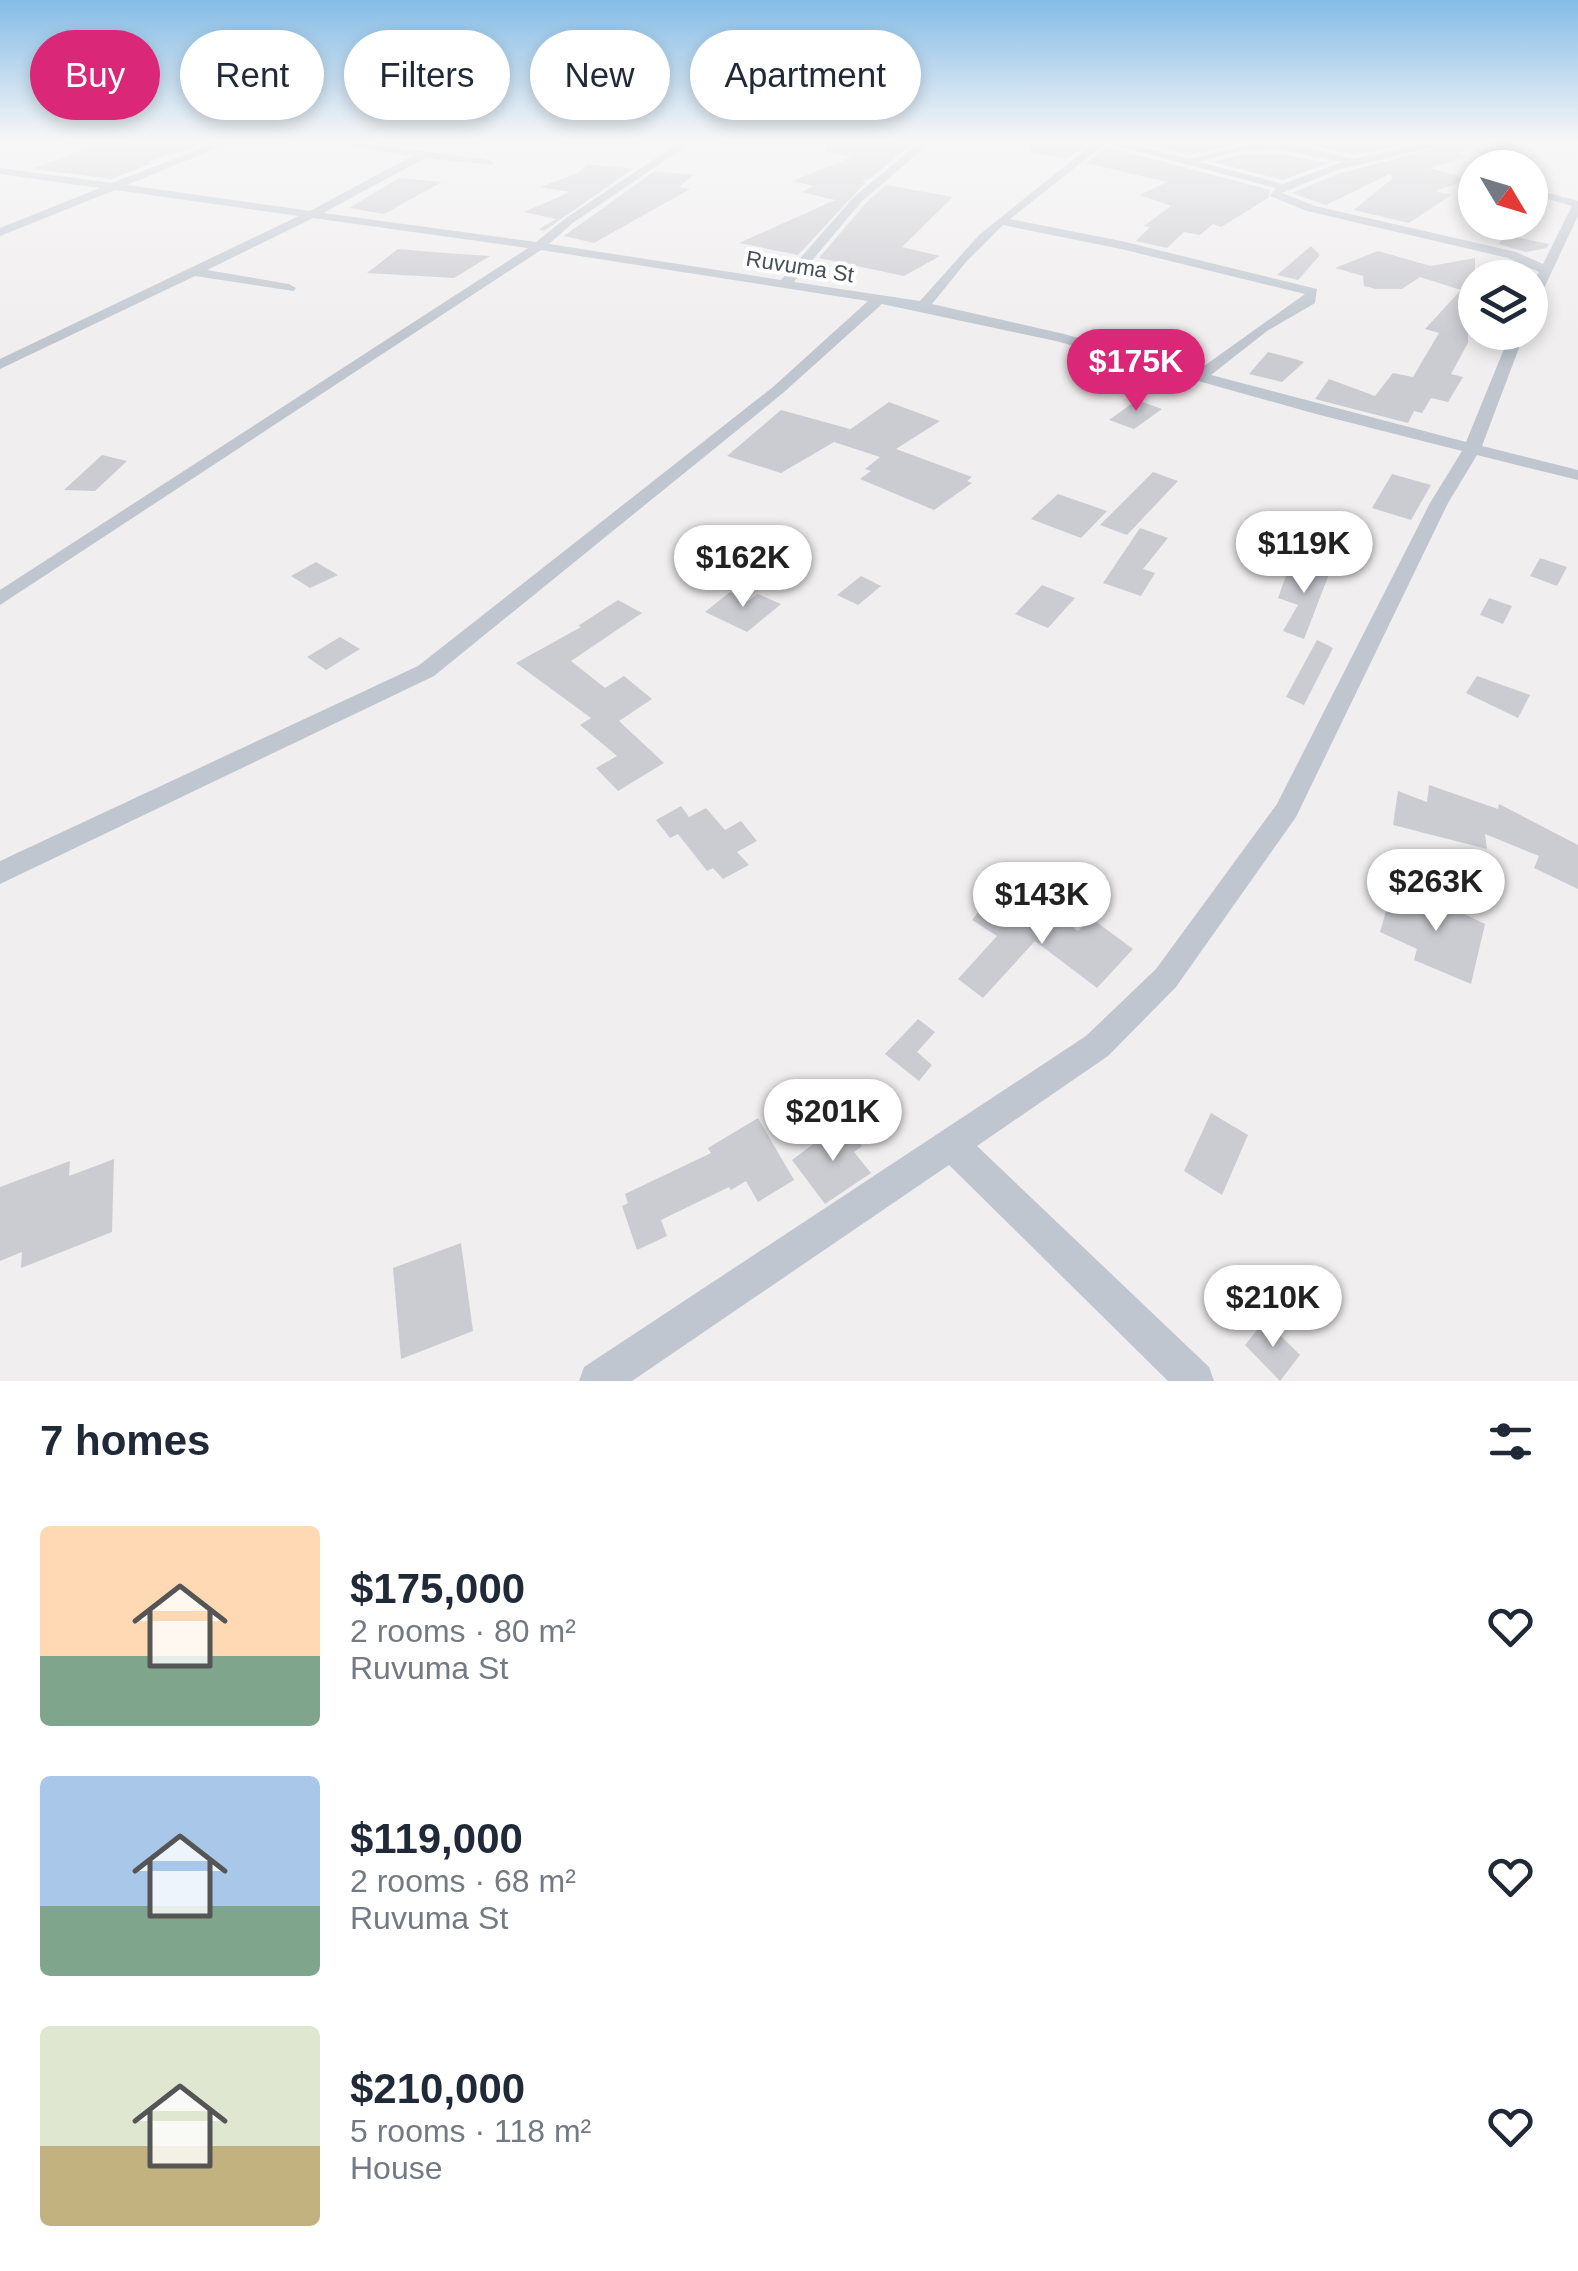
<!DOCTYPE html>
<html lang="en">
<head>
<meta charset="utf-8">
<style>
  :root { --surface:#fff; --page:#f2f2f3; --text:#1f2937; --muted:#747a83; --accent:#db2777 }
  body { margin:0; font-family:Helvetica,sans-serif; background:var(--page); color:var(--text); height:100vh; display:flex; flex-direction:column; font-size:38px; white-space:nowrap }
  * { box-sizing:border-box; margin:0 }
  p { font-size:32px; color:var(--muted) }
  .icon { flex:none; width:55px; height:55px; fill:none; stroke:currentColor; stroke-width:2; stroke-linecap:round; stroke-linejoin:round }
  .map { position:relative; height:1381px; overflow:hidden }
  .drawer { display:flex; flex-direction:column; background:var(--surface); flex:1 }
  .drawer>* { flex:none }
  .hud { position:absolute; left:30px; top:30px; width:1000px; height:90px; display:flex; gap:20px }
  .needle { width:65px; rotate:128deg }
  .tools { position:absolute; left:1458px; top:150px; display:grid; gap:20px }
  .tools a { display:grid; place-items:center; width:90px; height:90px; border-radius:50%; background:var(--surface); box-shadow:0 5px 15px #0003; font-size:50px }
  .price { position:absolute; translate:-50% -85px; padding:0 22px; border-radius:35px; background:#fff; color:#222; font-size:32px; line-height:65px; filter:drop-shadow(0 2px 5px #0008) }
  .price::after { content:''; position:absolute; left:50%; top:60px; width:30px; height:22px; margin-left:-15px; background:inherit; clip-path:polygon(0 0,100% 0,50% 100%) }
  .price.current { background:var(--accent); color:#fff }
  ul { padding:0; list-style:none }
  li { display:flex; align-items:center; gap:30px; height:250px; padding:0 40px }
  li span { display:grid; place-items:center; flex:none; width:280px; height:200px; border-radius:10px; color:#555 }
  li>.icon { margin-inline-start:auto }
  span .icon { width:120px; height:120px; fill:#fffc; stroke-width:1 }
  li b { font-size:42px }
  h2 { display:flex; justify-content:space-between; align-items:center; height:120px; padding:0 40px; font-size:42px }
  .pill { padding:0 35px; border-radius:45px; background:var(--surface); box-shadow:0 5px 15px #0003; font-size:35px; line-height:90px }
  .pill.current { background:var(--accent); color:#fff }
  .map>svg:first-child { display:block }
</style>
</head>
<body>
<div class="map">
<svg width="1578" height="1381" viewBox="0 0 1578 1381">
  <rect width="100%" height="100%" fill="#f0eeee"/>
  <g fill="#cbccd2">
    <polygon points="104,142 194,142 195,147 146,162 152,163 112,179 33,169"/>
    <polygon points="827,142 914,142 871,178 861,182 866,182 798,255 739,243 835,200 802,192 814,186 792,181 852,157 826,151"/>
    <polygon points="1031,142 1089,142 1067,159 1030,152"/>
    <polygon points="1138,142 1244,142 1189,155"/>
    <polygon points="1302,142 1414,142 1354,155"/>
    <polygon points="1458,142 1470,142 1471,149 1457,153 1468,156 1429,168 1469,179 1436,191 1451,195 1409,223 1354,210 1393,178 1390,174 1326,205 1292,193 1338,174"/>
    <polygon points="1107,147 1270,190 1268,198 1221,227 1213,224 1200,235 1184,232 1167,248 1136,241 1150,227 1144,226 1171,206 1140,195 1167,182 1086,163"/>
    <polygon points="1275,153 1328,163 1283,180 1213,162 1239,155"/>
    <polygon points="588,164 633,169 544,231 539,229 556,219 524,212 570,192 540,187 578,173"/>
    <polygon points="655,171 693,175 679,187 690,189 594,243 564,236"/>
    <polygon points="399,178 442,182 384,214 349,208"/>
    <polygon points="886,185 953,197 902,247 940,256 904,276 819,258 865,204"/>
    <polygon points="1507,235 1549,244 1547,248 1526,252 1498,244"/>
    <polygon points="1311,246 1320,255 1298,280 1277,275"/>
    <polygon points="398,249 445,253 490,256 454,278 367,273"/>
    <polygon points="1378,251 1431,266 1475,258 1475,332 1468,330 1468,343 1451,374 1463,377 1448,402 1431,398 1422,413 1414,411 1408,423 1315,399 1329,379 1375,396 1393,373 1413,377 1439,333 1425,329 1461,290 1420,277 1402,289 1376,289 1364,286 1363,276 1335,268"/>
    <polygon points="1268,352 1295,359 1304,362 1282,382 1249,374"/>
    <polygon points="1137,400 1162,409 1134,429 1109,420"/>
    <polygon points="889,402 940,421 896,449 972,477 967,481 972,483 934,510 860,479 871,471 865,469 880,457 834,442 781,473 727,456 781,410 850,429 845,433"/>
    <polygon points="102,455 127,461 95,491 64,490"/>
    <polygon points="1153,472 1178,481 1127,535 1100,525"/>
    <polygon points="1392,474 1431,485 1411,520 1372,508"/>
    <polygon points="1058,494 1107,511 1081,538 1031,519"/>
    <polygon points="1140,528 1168,538 1143,569 1155,573 1141,596 1103,583"/>
    <polygon points="1540,558 1567,567 1557,586 1530,576"/>
    <polygon points="1299,560 1331,569 1304,639 1283,631 1298,605 1278,598 1287,573 1298,577"/>
    <polygon points="316,562 338,575 310,588 291,576"/>
    <polygon points="861,576 881,586 858,605 837,595"/>
    <polygon points="1042,585 1075,598 1048,628 1015,614"/>
    <polygon points="730,592 748,601 758,594 781,604 747,632 705,612"/>
    <polygon points="1489,598 1512,606 1503,624 1480,615"/>
    <polygon points="618,600 642,613 571,661 605,688 624,676 652,699 619,721 664,763 618,791 596,768 617,756 580,725 591,718 516,663 581,627 578,626"/>
    <polygon points="340,637 360,649 326,670 307,657"/>
    <polygon points="1317,640 1333,648 1304,705 1286,697"/>
    <polygon points="1477,676 1530,695 1518,718 1466,693"/>
    <polygon points="1429,785 1498,809 1499,804 1578,845 1578,889 1534,868 1539,856 1485,834 1487,849 1393,825 1398,791 1427,802"/>
    <polygon points="681,806 689,817 706,808 725,830 741,821 757,841 737,852 749,865 723,879 713,868 707,871 678,834 670,838 656,820"/>
    <polygon points="1416,891 1485,924 1471,984 1414,960 1417,949 1380,932 1391,894 1412,903"/>
    <polygon points="990,897 1034,924 1049,910 1078,931 1091,918 1133,949 1097,988 1035,941 983,998 958,979 997,936 972,920"/>
    <polygon points="918,1019 935,1032 917,1052 932,1065 919,1081 885,1054"/>
    <polygon points="1211,1113 1248,1135 1222,1195 1184,1171"/>
    <polygon points="758,1118 794,1180 758,1202 746,1181 731,1190 729,1187 661,1220 667,1236 637,1250 622,1206 628,1203 625,1194 711,1153 708,1148"/>
    <polygon points="843,1122 862,1146 854,1152 871,1173 825,1204 792,1160"/>
    <polygon points="114,1159 112,1232 21,1268 22,1252 0,1261 0,1187 70,1161 69,1176"/>
    <polygon points="461,1243 473,1331 401,1359 393,1268"/>
    <polygon points="1265,1320 1300,1355 1280,1381 1245,1345"/>
  </g>
  <g fill="none" stroke-linecap="round" stroke-linejoin="round">
    <path fill="#bfc6cf" fill-rule="evenodd" d="M217,142H231L127,185L310,211L412,156L322,142H352L490,160L494,165L425,158L323,213L536,242L566,218L680,142H692L574,222L549,244L781,280L854,197L920,142H931L862,201L794,282L920,301L979,235L1095,142H1122L1189,159L1257,143L1293,144L1354,159L1433,142H1454L1337,170L1282,193L1315,206L1516,252L1543,264L1572,206L1530,194V188L1578,201V216L1537,303L1530,307V289L1539,272L1508,258L1307,211L1270,196L1276,188L1106,143L1010,219L1121,241L1317,289L1315,303L1267,331L1211,375L1466,442L1511,332H1525L1482,446L1578,470V480L1477,455L1448,503L1296,817L1176,987L1108,1056L977,1146L1209,1367L1214,1381H1168L949,1165L632,1381H579L584,1367L1086,1036L1156,969L1277,804L1430,503L1462,451L1316,414L1056,341L882,304L783,393L434,676L0,884V861L418,666L773,387L868,301L541,250L0,605V590L528,248L313,218L207,270L289,284L296,288L294,291L195,276L0,369V359L299,216L115,190L0,236V228L100,188L0,174V168L112,183ZM1275,149L1342,162L1283,184L1199,162L1238,151ZM1003,225L1121,249L1305,294L1197,371L1064,334L932,304L966,262Z"/>
  </g>
  <linearGradient id="sky" x2="0" y2="1"><stop stop-color="#85bce6"/><stop offset="0.42" stop-color="#f8f7f7"/><stop offset="1" stop-color="#f8f7f7" stop-opacity="0"/></linearGradient>
  <rect width="1578" height="336" fill="url(#sky)"/>
  <g text-anchor="middle" stroke-width="8" stroke-linejoin="round" paint-order="stroke">
    <g font-size="22" fill="#474f59" stroke="#fff">
      <text transform="translate(800 266) rotate(9)" y="8">Ruvuma St</text>
    </g>
  </g>
</svg>
<div class="tools">
<a><svg class="needle" viewBox="-14 -14 28 28"><path d="M0-13l5 13h-10z" fill="#e53935"/><path d="M0 13l5-13h-10z" fill="#747a83"/></svg></a>
<a><svg class="icon" aria-label="layers" viewBox="0 0 24 24"><path d="M12 4l9 5-9 5-9-5zM3 14l9 5 9-5"/></svg></a>
</div>
<b class="price current" style="left:1136px;top:414px">$175K</b>
<b class="price" style="left:1304px;top:596px">$119K</b>
<b class="price" style="left:743px;top:610px">$162K</b>
<b class="price" style="left:1436px;top:934px">$263K</b>
<b class="price" style="left:1042px;top:947px">$143K</b>
<b class="price" style="left:833px;top:1164px">$201K</b>
<b class="price" style="left:1273px;top:1350px">$210K</b>
<div class="hud">
<a class="pill current">Buy</a>
<a class="pill">Rent</a>
<a class="pill">Filters</a>
<a class="pill">New</a>
<a class="pill">Apartment</a>
</div>
</div>
<section class="drawer">
<h2>7 homes<svg class="icon" aria-label="filters" viewBox="0 0 24 24"><path d="M4 7h16M4 17h16"/><circle cx="9" cy="7" r="2"/><circle cx="15" cy="17" r="2"/></svg></h2>
<ul>
<li><span style="background:linear-gradient(#ffd9b3 65%,#7fa58c 0)"><svg class="icon" aria-label="home" viewBox="0 0 24 24"><path d="M3 11l9-7 9 7M6 9v11h12V9"/></svg></span><div><b>$175,000</b><p>2 rooms · 80 m²</p><p>Ruvuma St</p></div><svg class="icon" aria-label="heart" viewBox="0 0 24 24"><path d="M12 20l-8-8c-3-5 5-10 8-4 3-6 11-1 8 4z"/></svg></li>
<li><span style="background:linear-gradient(#a9c7e8 65%,#7fa58c 0)"><svg class="icon" aria-label="home" viewBox="0 0 24 24"><path d="M3 11l9-7 9 7M6 9v11h12V9"/></svg></span><div><b>$119,000</b><p>2 rooms · 68 m²</p><p>Ruvuma St</p></div><svg class="icon" aria-label="heart" viewBox="0 0 24 24"><path d="M12 20l-8-8c-3-5 5-10 8-4 3-6 11-1 8 4z"/></svg></li>
<li><span style="background:linear-gradient(#dfe7d0 60%,#c2b280 0)"><svg class="icon" aria-label="home" viewBox="0 0 24 24"><path d="M3 11l9-7 9 7M6 9v11h12V9"/></svg></span><div><b>$210,000</b><p>5 rooms · 118 m²</p><p>House</p></div><svg class="icon" aria-label="heart" viewBox="0 0 24 24"><path d="M12 20l-8-8c-3-5 5-10 8-4 3-6 11-1 8 4z"/></svg></li>
</ul>
</section>
</body>
</html>
